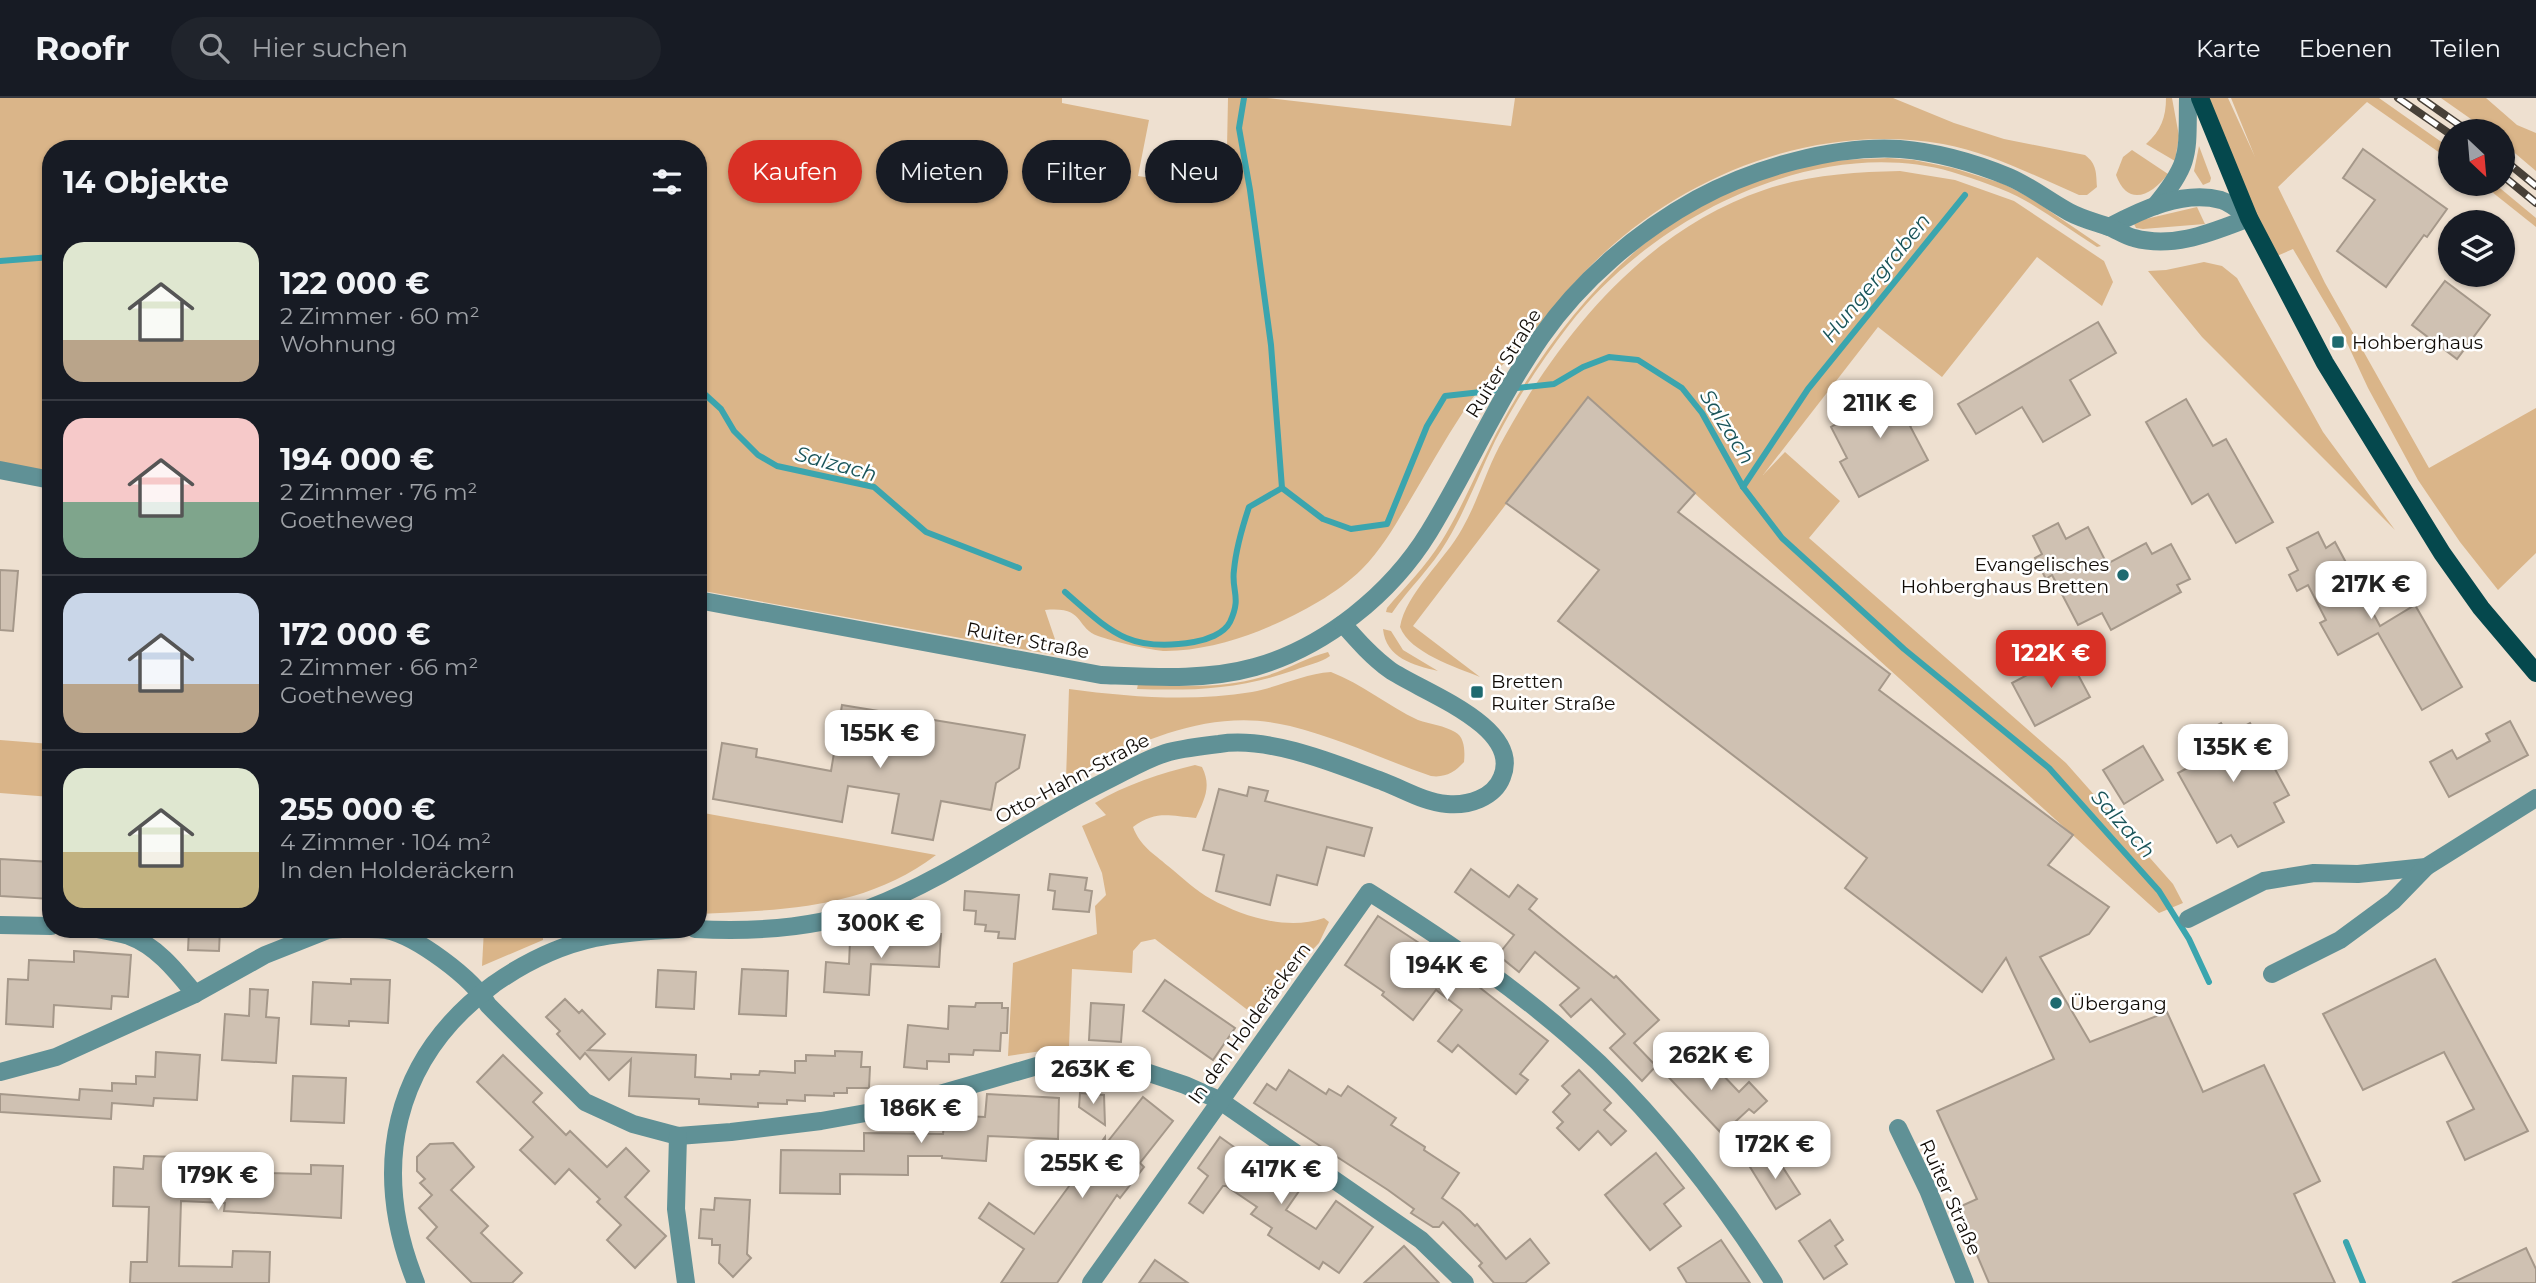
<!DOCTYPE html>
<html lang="de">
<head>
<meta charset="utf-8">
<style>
  :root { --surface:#171b24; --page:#20242c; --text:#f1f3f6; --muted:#9ea1a6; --line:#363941; --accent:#d93025 }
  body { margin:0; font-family:Montserrat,sans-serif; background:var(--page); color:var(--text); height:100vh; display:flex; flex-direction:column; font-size:26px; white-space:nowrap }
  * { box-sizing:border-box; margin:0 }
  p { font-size:23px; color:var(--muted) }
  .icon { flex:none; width:38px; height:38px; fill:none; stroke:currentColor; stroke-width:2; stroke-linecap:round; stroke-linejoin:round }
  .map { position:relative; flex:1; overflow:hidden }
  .details { position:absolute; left:42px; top:42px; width:665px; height:798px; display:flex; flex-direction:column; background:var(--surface); border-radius:28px; box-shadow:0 2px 5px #0004 }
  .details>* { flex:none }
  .top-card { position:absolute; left:728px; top:42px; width:665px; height:63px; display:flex; gap:14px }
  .needle { width:46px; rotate:154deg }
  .tools { position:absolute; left:2438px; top:21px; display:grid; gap:14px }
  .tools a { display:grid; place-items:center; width:77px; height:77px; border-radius:50%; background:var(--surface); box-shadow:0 2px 5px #0004; font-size:35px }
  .price { position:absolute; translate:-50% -60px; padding:0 16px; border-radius:14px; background:#fff; color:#222; font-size:23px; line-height:46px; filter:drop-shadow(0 2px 4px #0008) }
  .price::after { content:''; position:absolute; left:50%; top:42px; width:21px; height:16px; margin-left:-10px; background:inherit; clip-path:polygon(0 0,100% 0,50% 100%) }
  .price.selected { background:var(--accent); color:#fff }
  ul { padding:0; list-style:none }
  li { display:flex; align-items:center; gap:21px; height:175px; padding:0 21px }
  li+li { border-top:2px solid var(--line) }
  li span { display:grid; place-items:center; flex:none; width:196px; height:140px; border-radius:21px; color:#555 }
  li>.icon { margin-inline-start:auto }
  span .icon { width:84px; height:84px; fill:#fffc; stroke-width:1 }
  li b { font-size:30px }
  h2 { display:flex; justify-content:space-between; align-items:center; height:84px; padding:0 21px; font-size:30px }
  .chip { padding:0 24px; border-radius:32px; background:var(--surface); box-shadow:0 2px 5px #0004; font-size:24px; line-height:63px }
  .chip.selected { background:var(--accent); color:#fff }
  header { display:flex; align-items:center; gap:42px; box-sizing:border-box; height:98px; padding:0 35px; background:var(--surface); border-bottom:2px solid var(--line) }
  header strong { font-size:33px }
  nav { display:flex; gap:38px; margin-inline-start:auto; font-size:24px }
  .search { width:490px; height:63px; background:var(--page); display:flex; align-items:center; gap:18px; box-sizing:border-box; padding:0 24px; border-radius:38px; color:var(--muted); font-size:26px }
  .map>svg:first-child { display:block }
</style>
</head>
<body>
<header>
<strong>Roofr</strong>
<div class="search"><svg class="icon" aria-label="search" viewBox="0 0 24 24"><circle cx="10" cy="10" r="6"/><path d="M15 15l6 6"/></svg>Hier suchen</div>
<nav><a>Karte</a><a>Ebenen</a><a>Teilen</a></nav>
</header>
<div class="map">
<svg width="2536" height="1185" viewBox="0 0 2536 1185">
  <rect width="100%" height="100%" fill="#eee0d0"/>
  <g fill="#dab589">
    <path d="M0,0H1062V5L1149,22L1138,78L1213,89L1227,50L1228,0H1267L1511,28L1515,0H1893L1954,25L2004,41L2085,57C2097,66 2096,75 2097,89L2087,97H2079C2035,78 1991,55 1943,46C1821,25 1694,72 1604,155C1577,179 1555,208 1532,235C1510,262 1484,282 1465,311C1444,343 1425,377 1406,409C1393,431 1380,453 1362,471C1335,498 1293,519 1259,533C1231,544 1196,553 1166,553C1152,553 1112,543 1098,538C1075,530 1086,508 1045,512L1058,550L1054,557L698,492V51H51V378L0,369Z"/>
    <path d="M2166,0H2172L2179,38L2175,63L2146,46C2161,33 2166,19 2166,0Z"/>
    <polygon points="2200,0 2228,0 2255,59 2231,0 2379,0 2450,50 2450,62 2367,4 2278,89 2325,185 2429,370 2536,310 2536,455 2498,492 2460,444 2418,382 2368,290 2340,230 2293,151 2270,161"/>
    <polygon points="2441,0 2486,0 2517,27 2536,35 2536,73 2503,45 2502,33 2488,33"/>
    <polygon points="2199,48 2211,80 2210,84 2203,87 2194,73"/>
    <path d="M2132,52L2168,76C2152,97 2128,110 2116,77L2123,59Z"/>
    <path d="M1888,60L1914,62L1953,70L2004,86L2032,101L2101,148L2097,149C2073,134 2050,117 2026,103C2003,90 1977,82 1952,74C1816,35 1651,120 1569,227C1542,262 1515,303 1495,343C1479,376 1466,411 1447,443C1432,469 1409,490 1392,515L1386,514L1387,510C1405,489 1426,468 1441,444C1467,402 1484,355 1509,312C1576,195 1671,95 1808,67C1834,62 1861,61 1888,60Z"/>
    <path d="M1900,73L1955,82L2014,103L2104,163L2113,184L2102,208L2037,159L1942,279L1878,229L1763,377L1785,354L1840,403L1809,440L2066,665L2173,786L2183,805L2159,815L1588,299L1413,528L1480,579C1456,569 1410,555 1400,529C1406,495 1445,462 1462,431C1477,405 1485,376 1499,349C1557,240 1643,133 1764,92C1807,77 1854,74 1900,73Z"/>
    <polygon points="2482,86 2495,86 2536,120 2536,129"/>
    <polygon points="2197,109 2205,126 2143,131 2136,130 2133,124"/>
    <polygon points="2204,164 2222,168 2237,180 2323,334 2395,432 2202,239 2148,173 2166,172"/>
    <path d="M1383,531L1391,533L1403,552L1438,573C1413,567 1386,560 1383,531Z"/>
    <path d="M1328,554L1330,558C1320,565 1307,567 1295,572C1240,591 1195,593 1137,591L1138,586C1178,588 1223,591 1262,579C1285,573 1305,560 1328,554Z"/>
    <path d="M1331,574C1362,586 1388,608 1418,622C1430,626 1445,628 1455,634C1465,639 1465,654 1464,664C1455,674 1445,680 1431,678C1384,662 1339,640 1290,628C1209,608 1136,645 1066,681L1069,591C1129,599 1192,604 1252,594C1279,589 1303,576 1331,574Z"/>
    <polygon points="0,642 51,646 51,699 0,695"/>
    <path d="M1195,667L1202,669C1212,689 1204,702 1196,720C1169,718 1156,712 1133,729C1140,748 1153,755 1168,768C1182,779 1196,793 1211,801C1244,819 1288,833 1324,820L1329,824L1319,845L1302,863L1258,920L1155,841L1141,844L1133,853L1132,875L1072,871L1069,949L1008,958L1013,865L1097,836L1095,808L1106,797L1102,775L1082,728L1106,717L1095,705C1125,687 1161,675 1195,667Z"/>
    <path d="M698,714L936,757C865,811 783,812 698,816Z"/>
    <polygon points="484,831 543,831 543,842 482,868"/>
  </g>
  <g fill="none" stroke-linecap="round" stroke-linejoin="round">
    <g stroke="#3ba5ae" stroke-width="6">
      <polyline points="1244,0 1239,30 1250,92 1271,247 1282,390"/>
      <polyline points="0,163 51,159"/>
      <polyline points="698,290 721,311 734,333 758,357 777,368 874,389 926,434 1019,470"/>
      <polyline points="1743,389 1808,291 1965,97"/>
      <path d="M1065,494C1111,534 1129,555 1194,544C1206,542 1224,536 1230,524C1242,499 1231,493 1234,472C1236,450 1242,430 1249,409L1282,390L1323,421L1351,431L1387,426L1427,328L1445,298L1554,286L1583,269L1609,259L1638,262L1682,290L1702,315L1743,389L1782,440L1904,551L2049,670L2159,793L2189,841L2209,884"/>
      <polyline points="2346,1144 2363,1185"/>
    </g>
  </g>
  <g fill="#cfc1b2" stroke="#a5988a" stroke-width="2">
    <polygon points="2363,51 2447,111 2427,139 2424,137 2386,189 2337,153 2375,102 2343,80"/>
    <polygon points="2445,183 2490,217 2457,261 2412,227"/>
    <polygon points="2098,224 2116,255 2070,282 2090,317 2043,344 2022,309 1976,336 1958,306"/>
    <polygon points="1907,286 1925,320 1910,328 1928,362 1859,399 1840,364 1847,360 1831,329 1838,325 1837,321 1894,290 1896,292"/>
    <polygon points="1588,299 1695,395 1678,414 1890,576 1879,592 2073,737 2048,767 2109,809 2089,836 2040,859 2090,944 2167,914 2203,994 2264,967 2320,1083 2294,1096 2335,1185 1989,1185 1957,1110 1977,1101 1937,1013 2054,961 2006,860 1982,894 1845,790 1867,760 1558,523 1599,472 1506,405"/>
    <polygon points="2186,301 2213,348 2226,341 2273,424 2236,445 2208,396 2192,406 2146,324"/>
    <polygon points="2058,425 2066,441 2088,429 2107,466 2146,445 2152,456 2171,446 2190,481 2177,487 2181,494 2111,532 2102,515 2078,527 2052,477 2046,481 2035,460 2042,456 2033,438"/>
    <polygon points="2318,434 2326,450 2335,444 2380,528 2415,507 2462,589 2422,612 2378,535 2338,557 2320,525 2326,522 2308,487 2297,493 2289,477 2298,472 2287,450"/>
    <polygon points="0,472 18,473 13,533 0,532"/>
    <polygon points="2067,556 2090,599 2035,628 2012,585"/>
    <polygon points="842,607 1025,637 1019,670 996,685 991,712 941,703 933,742 892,735 899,696 848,688 842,724 713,701 722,645 757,651 756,659 831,673"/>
    <polygon points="2510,623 2528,657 2449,699 2430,664 2452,652 2457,661 2490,643 2486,636"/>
    <polygon points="2221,625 2228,637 2250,625 2289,697 2274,705 2284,724 2238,749 2231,737 2217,745 2178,675 2193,667 2182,647"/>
    <polygon points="2143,648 2163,682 2124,706 2103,672"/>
    <polygon points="1249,689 1268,693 1265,703 1372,730 1364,758 1327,749 1317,787 1277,777 1270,807 1216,793 1224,757 1203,752 1219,691 1247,698"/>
    <polygon points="0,761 51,764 51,801 0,798"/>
    <polygon points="1471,771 1509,799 1518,787 1537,801 1529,811 1614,880 1616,878 1659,922 1634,945 1656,968 1642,983 1610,950 1625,936 1591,901 1571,919 1560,907 1579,890 1535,854 1519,874 1498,857 1514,837 1455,794"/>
    <polygon points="1050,776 1087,780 1085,792 1092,793 1089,814 1053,811 1055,793 1048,792"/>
    <polygon points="965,793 1019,797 1015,841 998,840 999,834 985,833 986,827 975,826 976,813 964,812"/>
    <polygon points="1378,818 1442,860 1548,943 1520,976 1528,982 1516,996 1458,947 1452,954 1438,943 1462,912 1436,892 1413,922 1382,897 1384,894 1345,867"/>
    <polygon points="189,831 220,831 219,853 188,852"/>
    <polygon points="883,833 941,836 939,869 871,866 869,897 824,894 826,864 849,866 850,843 882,846"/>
    <polygon points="74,853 131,857 128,899 112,898 111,911 54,907 53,929 6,926 8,881 28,882 29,862 74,864"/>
    <polygon points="2435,861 2528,1033 2465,1062 2447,1024 2474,1011 2444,954 2363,992 2323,916"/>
    <polygon points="742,871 788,873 786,918 739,916"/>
    <polygon points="658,872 696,874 694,911 656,909"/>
    <polygon points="351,881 390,882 388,925 349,923 349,928 311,926 313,884 351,886"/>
    <polygon points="1165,882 1235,930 1213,962 1143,913"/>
    <polygon points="250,891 268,892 266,919 279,920 276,965 222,962 225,916 249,918"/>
    <polygon points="565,901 579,915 582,912 605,936 588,952 696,957 695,979 731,981 731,976 759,977 760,973 795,975 795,963 806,963 806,957 835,958 835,953 862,954 861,969 870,969 869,990 847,990 847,995 834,995 834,998 805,997 805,1003 787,1002 787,1006 758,1005 758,1009 699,1006 699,1001 629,998 631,961 609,982 585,955 580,961 557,936 560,933 546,919"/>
    <polygon points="976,905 1002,905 1002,910 1008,910 1007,935 1001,935 1000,953 974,952 973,957 949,956 949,964 927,963 927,971 904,969 908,927 948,931 949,908 975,909"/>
    <polygon points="1091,905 1124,907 1121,944 1089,942"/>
    <polygon points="1680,949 1712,982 1720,974 1739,994 1749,984 1767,1003 1754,1015 1749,1011 1722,1036 1659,969"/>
    <polygon points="156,954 200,957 197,1002 154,1000 153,1008 112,1005 111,1021 0,1014 0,996 79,1002 80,991 112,993 112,985 136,986 136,978 155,979"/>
    <polygon points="503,957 542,995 533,1004 566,1037 570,1033 607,1069 626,1050 649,1073 625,1099 666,1138 635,1170 607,1142 621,1127 597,1104 600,1101 569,1071 555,1086 520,1052 533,1039 477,984"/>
    <polygon points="1289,972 1326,996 1329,991 1341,998 1348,988 1396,1020 1391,1027 1425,1049 1424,1052 1459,1075 1442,1100 1460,1113 1475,1128 1477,1126 1506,1161 1530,1141 1549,1165 1525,1185 1494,1185 1479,1168 1482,1165 1443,1124 1439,1129 1433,1129 1411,1115 1414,1111 1388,1092 1254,1005 1267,986 1276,992"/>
    <polygon points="1579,972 1611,1005 1604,1012 1626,1033 1611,1047 1598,1033 1579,1052 1557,1030 1563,1024 1553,1014 1570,996 1562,988"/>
    <polygon points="293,978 346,980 344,1025 291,1023"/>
    <polygon points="1080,995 1104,997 1105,1027 1079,1009"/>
    <polygon points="987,996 1059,1000 1058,1041 988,1038 986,1063 942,1060 942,1058 908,1058 908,1077 840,1076 840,1096 780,1095 781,1052 864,1053 864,1035 943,1036 945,1017 985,1019"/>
    <polygon points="1143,999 1173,1023 1140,1065 1144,1069 1120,1100 1117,1097 1057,1185 1001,1185 1024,1151 979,1120 989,1105 1034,1136 1105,1039 1105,1047"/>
    <polygon points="1220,1039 1258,1066 1264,1056 1306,1083 1286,1112 1316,1131 1336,1103 1373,1129 1339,1175 1323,1164 1319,1171 1268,1137 1272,1130 1251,1116 1257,1109 1226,1088 1223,1088 1203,1115 1189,1105 1208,1078 1198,1070"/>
    <polygon points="453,1045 474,1069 451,1092 488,1128 481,1135 522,1175 512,1185 472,1185 427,1140 437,1129 419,1110 432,1097 420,1085 425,1081 417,1073 417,1059 430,1046"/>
    <polygon points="1773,1054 1800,1096 1776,1111 1750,1069"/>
    <polygon points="1656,1055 1684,1090 1664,1106 1681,1128 1650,1152 1605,1097"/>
    <polygon points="144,1058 177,1059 177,1076 226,1078 226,1068 268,1070 268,1075 311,1076 311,1067 343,1068 341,1120 224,1113 225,1105 181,1103 179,1168 232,1169 233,1153 270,1154 269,1185 130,1185 131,1164 147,1164 149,1109 113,1108 114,1069 143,1071"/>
    <polygon points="715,1100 750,1102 747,1156 751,1160 733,1179 719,1165 720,1147 712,1147 712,1141 699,1140 701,1111 714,1112"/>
    <polygon points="1830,1122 1843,1142 1835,1148 1847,1166 1824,1181 1799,1143"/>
    <polygon points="1721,1142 1750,1185 1687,1185 1678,1170"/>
    <polygon points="1404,1148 1439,1185 1364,1185"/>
    <polygon points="2526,1150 2536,1171 2536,1185 2452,1185"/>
    <polygon points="1155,1162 1188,1185 1139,1185"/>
  </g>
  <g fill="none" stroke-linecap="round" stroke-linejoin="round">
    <g stroke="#609196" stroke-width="18">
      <path d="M2155,108C2192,64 2187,55 2188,0"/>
      <path d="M2109,129C2141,112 2183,92 2221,102C2231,105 2241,114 2249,120"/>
      <polyline points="0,372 51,382"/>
      <path d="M698,502L1101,577C1152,579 1205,583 1255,569C1325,549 1391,496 1429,434C1468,370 1498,301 1541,239C1580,183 1637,134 1697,101C1754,70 1835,47 1900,51C1936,54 1975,65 2009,79C2030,88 2049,103 2069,114C2082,121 2095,124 2109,129C2117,132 2125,138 2134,140C2174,151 2212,134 2249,120"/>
      <polyline points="2188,821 2264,783 2314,775 2358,776 2426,769 2536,700"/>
      <polyline points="0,827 51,828"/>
      <path d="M97,831C108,833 119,835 129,838C157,848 177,874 195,896"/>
      <path d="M369,831C375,831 381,831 386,832C416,838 473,880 488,907L585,1004L633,1026L678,1038L731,1034L821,1023L888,1011L1037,968L1071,964L1140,972L1185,987L1219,1002L1421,1142L1465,1185"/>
      <path d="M695,831C753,834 815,831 870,810C952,778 1025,723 1104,684C1125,674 1147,660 1169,654C1185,650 1202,648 1219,646C1270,638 1336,666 1384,684C1405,692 1424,704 1447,706C1468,708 1494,700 1502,679C1523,628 1420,593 1390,572C1372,559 1358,543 1343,526"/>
      <polyline points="2272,876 2340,842 2393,803 2426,769"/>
      <polyline points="0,974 56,959 195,896 265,857 328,832 342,831"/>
      <polyline points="1898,1030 1928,1092 1965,1185"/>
      <polyline points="678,1038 676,1111 686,1185"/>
      <path d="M416,1185C370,1071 392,961 494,886C524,865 558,848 595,840C623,834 651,833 679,831"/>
      <path d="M1091,1185L1369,794C1450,845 1529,899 1599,965C1666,1030 1724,1106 1774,1185"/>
    </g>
    <polyline stroke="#05484d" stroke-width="18" points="2200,0 2249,120 2325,265 2442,455 2481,510 2536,575"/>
    <g stroke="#474038" stroke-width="8">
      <g id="rail">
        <polyline points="2398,0 2450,36"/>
        <polyline points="2421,0 2468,33"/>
        <polyline points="2502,60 2536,88"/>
        <polyline points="2502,77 2536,105"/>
      </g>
    </g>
    <use href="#rail" stroke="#fff" stroke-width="5" stroke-dasharray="16" stroke-linecap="butt"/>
  </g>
  <g fill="#1e6a70" stroke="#fff" stroke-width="2.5">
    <rect x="2331" y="237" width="14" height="14" rx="3.5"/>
    <circle cx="2123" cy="477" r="7"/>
    <rect x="1470" y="587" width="14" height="14" rx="3.5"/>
    <circle cx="2056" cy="905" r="7"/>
  </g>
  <g text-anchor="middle" stroke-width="5" stroke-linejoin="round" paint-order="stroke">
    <g font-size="19" fill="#120d08" stroke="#fff" text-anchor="start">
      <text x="2352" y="251">Hohberghaus</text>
      <text x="2109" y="473" text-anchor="end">Evangelisches<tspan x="2109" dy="22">Hohberghaus Bretten</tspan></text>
      <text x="1491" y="590">Bretten<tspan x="1491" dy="22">Ruiter Straße</tspan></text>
      <text x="2070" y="912">Übergang</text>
    </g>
    <g font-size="19" fill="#120d08" stroke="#fff">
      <text transform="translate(1503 265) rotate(-58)" y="7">Ruiter Straße</text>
      <text transform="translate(1028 542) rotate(11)" y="7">Ruiter Straße</text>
      <text transform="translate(1072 680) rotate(-28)" y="7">Otto-Hahn-Straße</text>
      <text transform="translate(1249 925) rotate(-54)" y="7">In den Holderäckern</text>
      <text transform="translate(1951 1099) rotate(66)" y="7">Ruiter Straße</text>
    </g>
    <g font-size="21" font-style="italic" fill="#1a555a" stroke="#fff">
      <text transform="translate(1876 180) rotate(-51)" y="7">Hungergraben</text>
      <text transform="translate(1727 329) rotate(58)" y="7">Salzach</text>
      <text transform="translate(836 366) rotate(15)" y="7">Salzach</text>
      <text transform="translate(2123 726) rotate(48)" y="7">Salzach</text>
    </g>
  </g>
</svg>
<div class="tools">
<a><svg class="needle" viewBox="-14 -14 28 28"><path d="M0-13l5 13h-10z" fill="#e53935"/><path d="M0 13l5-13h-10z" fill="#9ea1a6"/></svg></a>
<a><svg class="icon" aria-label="layers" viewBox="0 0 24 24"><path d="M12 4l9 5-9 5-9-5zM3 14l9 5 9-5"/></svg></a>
</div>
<b class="price" style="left:1880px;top:342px">211K €</b>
<b class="price" style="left:2371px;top:523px">217K €</b>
<b class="price selected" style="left:2051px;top:592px">122K €</b>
<b class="price" style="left:880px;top:672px">155K €</b>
<b class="price" style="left:2233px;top:686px">135K €</b>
<b class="price" style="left:881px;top:862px">300K €</b>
<b class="price" style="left:1447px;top:904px">194K €</b>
<b class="price" style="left:1711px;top:994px">262K €</b>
<b class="price" style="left:1093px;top:1008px">263K €</b>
<b class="price" style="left:921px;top:1047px">186K €</b>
<b class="price" style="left:1775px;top:1083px">172K €</b>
<b class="price" style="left:1082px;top:1102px">255K €</b>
<b class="price" style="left:1281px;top:1108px">417K €</b>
<b class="price" style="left:218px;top:1114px">179K €</b>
<div class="top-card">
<a class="chip selected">Kaufen</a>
<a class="chip">Mieten</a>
<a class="chip">Filter</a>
<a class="chip">Neu</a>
</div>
<section class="details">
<h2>14 Objekte<svg class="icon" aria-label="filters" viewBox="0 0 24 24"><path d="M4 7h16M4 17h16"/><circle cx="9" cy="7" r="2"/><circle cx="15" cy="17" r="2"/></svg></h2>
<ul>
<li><span style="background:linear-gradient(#dfe7d0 70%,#b9a48a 0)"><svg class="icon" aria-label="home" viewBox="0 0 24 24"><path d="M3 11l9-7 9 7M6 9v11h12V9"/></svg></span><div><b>122 000 €</b><p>2 Zimmer · 60 m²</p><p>Wohnung</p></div></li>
<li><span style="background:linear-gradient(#f6c9c9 60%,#7fa58c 0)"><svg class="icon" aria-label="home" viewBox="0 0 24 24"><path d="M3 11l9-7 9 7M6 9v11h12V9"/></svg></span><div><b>194 000 €</b><p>2 Zimmer · 76 m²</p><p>Goetheweg</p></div></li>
<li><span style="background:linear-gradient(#c9d6e8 65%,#b9a48a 0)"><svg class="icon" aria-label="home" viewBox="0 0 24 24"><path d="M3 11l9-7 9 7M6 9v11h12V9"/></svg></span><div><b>172 000 €</b><p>2 Zimmer · 66 m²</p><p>Goetheweg</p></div></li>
<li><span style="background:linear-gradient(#dfe7d0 60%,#c2b280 0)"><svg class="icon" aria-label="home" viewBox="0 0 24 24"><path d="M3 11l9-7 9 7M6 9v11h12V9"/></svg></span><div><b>255 000 €</b><p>4 Zimmer · 104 m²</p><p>In den Holderäckern</p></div></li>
</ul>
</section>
</div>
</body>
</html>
